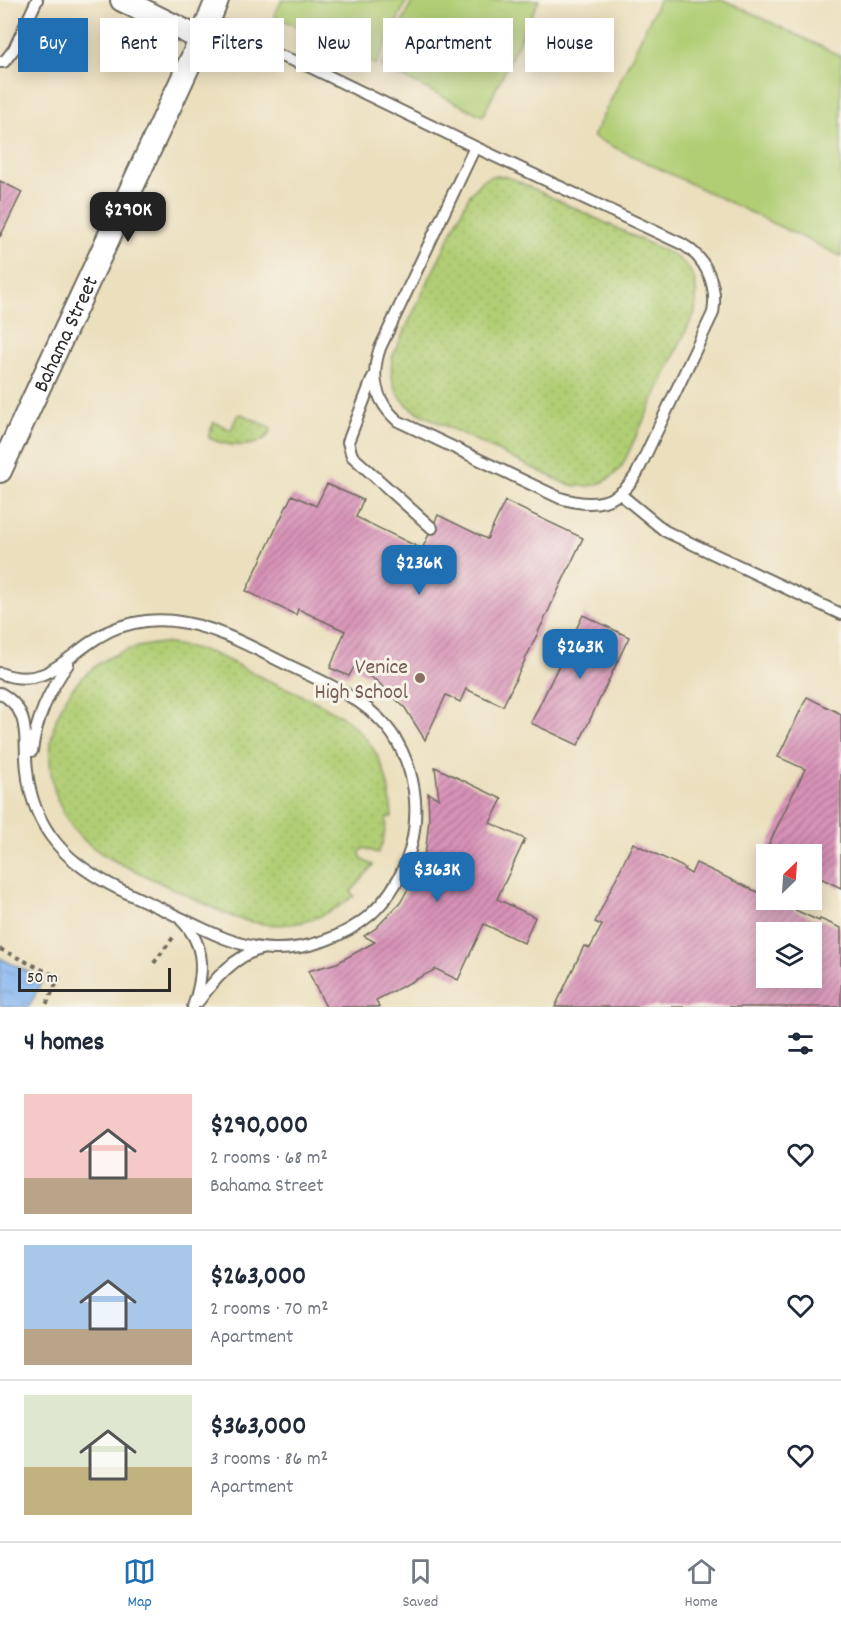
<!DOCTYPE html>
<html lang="en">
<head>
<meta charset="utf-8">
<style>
  :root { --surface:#fff; --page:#f2f2f3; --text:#1f2937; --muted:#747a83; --line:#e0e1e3; --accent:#1f6fb2 }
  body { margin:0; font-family:Dekko,sans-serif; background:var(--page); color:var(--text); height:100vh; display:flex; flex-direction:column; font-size:22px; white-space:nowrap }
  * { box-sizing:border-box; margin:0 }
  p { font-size:20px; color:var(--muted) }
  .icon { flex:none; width:33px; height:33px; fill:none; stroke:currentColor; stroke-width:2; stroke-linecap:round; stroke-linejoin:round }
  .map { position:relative; height:1007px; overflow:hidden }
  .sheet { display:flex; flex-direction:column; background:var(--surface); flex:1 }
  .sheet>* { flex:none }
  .top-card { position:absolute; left:18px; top:18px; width:806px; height:54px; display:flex; gap:12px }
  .needle { width:39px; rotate:25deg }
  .fabs { position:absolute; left:756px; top:844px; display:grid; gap:12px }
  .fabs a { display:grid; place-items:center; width:66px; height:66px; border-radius:0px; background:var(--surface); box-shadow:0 3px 15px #0003; font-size:30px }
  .scale { position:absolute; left:18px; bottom:15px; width:153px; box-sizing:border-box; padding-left:6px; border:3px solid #2b2b2b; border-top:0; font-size:16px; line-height:21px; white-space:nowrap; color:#2b2b2b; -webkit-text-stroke:4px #f7f3e8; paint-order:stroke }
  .price { position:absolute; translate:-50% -51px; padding:0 14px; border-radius:12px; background:var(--accent); color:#fff; font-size:20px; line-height:39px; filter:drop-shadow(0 2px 3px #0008) }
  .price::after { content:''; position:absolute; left:50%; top:36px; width:18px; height:14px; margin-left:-9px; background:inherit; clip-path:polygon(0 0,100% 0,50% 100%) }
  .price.active { background:#222; color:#fff }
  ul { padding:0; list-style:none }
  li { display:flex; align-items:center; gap:18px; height:150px; padding:0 24px }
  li+li { border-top:2px solid var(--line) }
  li span { display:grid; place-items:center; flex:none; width:168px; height:120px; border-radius:0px; color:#555 }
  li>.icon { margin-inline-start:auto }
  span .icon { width:72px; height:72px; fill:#fffc; stroke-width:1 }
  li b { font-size:26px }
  h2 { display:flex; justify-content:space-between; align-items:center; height:72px; padding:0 24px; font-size:26px }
  .chip { padding:0 21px; border-radius:0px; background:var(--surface); box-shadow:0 3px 15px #0003; font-size:21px; line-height:54px }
  .chip.active { background:var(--accent); color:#fff }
  .tabs { display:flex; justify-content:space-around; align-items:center; height:84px; border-top:2px solid var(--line); background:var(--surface); font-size:16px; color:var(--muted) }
  .tabs a { display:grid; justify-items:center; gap:3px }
  .tabs .active { color:var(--accent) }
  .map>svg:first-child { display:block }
</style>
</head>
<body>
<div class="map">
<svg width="841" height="1007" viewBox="0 0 841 1007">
  <defs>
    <pattern id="grass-dots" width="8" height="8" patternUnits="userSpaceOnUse" patternTransform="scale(1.5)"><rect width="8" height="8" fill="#b1ce75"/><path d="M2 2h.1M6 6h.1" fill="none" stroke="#98b165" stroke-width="1.8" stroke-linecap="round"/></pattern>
    <pattern id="water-ripples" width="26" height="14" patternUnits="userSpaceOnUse" patternTransform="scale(1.5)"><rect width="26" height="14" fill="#85b6f1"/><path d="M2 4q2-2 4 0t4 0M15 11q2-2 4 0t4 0" fill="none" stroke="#6d94c3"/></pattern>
    <pattern id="building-hatch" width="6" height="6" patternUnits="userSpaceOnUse" patternTransform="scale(1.5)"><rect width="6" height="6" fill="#d892b7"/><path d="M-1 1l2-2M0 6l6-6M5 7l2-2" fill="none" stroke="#af7795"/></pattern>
  </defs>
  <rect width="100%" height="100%" fill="#f7f3e8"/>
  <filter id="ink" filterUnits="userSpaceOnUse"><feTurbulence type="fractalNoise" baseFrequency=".0167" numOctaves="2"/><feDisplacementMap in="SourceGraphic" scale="12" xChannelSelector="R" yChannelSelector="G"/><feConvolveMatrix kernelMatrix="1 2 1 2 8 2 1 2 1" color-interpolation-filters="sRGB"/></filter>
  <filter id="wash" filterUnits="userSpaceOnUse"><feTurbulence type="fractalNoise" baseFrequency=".008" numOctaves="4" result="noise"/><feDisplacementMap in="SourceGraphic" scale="24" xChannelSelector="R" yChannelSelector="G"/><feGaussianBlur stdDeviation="1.35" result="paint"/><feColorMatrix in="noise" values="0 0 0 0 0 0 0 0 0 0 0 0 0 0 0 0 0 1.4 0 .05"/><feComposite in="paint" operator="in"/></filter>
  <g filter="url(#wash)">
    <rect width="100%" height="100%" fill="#ebdfbd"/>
    <g fill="url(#grass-dots)" stroke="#6e7c50" stroke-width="1.5">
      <path d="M492,176H503L513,179L671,254C696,268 699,286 695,312L622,466C606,486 588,490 564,483L423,415C398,403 387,382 393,355L469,196L482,180Z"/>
      <path d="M241,414L270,427L271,431C259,451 227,447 209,438V434L214,422L231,430L237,416Z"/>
      <path d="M163,643C178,645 193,647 208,652C226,658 244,669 261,677C297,694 342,708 367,740C385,763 390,788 392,817H387L383,842L378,853L364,848L360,852C360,860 366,862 373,865L351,892L354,896C314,926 280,932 233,917C205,904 178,891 150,878C126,866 99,856 80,836C38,792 40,712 88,672C110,653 134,646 163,643Z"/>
    </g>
    <g fill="#b1ce75" stroke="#6e7c50" stroke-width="1.5">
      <polygon points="282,0 407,0 376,65 274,16"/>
      <polygon points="413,0 539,0 483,116 381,67"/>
      <polygon points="659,0 724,0 841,56 841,256 593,137"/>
    </g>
    <polygon fill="url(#water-ripples)" stroke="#58708e" stroke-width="1.5" points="0,958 43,979 29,1007 5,1007 0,1005"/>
    <g id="blocks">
      <g fill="url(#building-hatch)" fill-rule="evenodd">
        <polygon points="0,181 22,192 0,237"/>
        <polygon points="327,484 363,500 356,517 422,549 438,515 487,539 505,501 583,538 503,706 466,689 460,702 446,695 425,740 405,708 377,681 354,667 349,676 330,668 345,631 298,609 296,615 246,591 292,495 316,506"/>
        <polygon points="583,615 629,637 578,745 531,723"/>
        <polygon points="807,697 841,714 841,888 812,874 812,855 771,855 765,852 805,769 778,757"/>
        <polygon points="435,767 502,799 490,823 525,839 497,899 535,917 524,943 484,924 458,980 436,969 376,1000 379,1007 326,1007 308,971 337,963 375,942 364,936 376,928 400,903 408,889 419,863 421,863 426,848 429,819 428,793 439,799"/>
        <path d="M633,843L685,868L684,870L691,874L696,863L766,896V900H774L819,921L820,919L841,928V1007H555L584,946L590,948L602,925L595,922ZM766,933H812V978H766Z"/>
      </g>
    </g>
  </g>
  <g filter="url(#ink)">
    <use href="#blocks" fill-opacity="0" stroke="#6e6a5e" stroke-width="1.5"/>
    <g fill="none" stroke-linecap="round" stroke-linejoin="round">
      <g stroke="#6e6a5e" stroke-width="14">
        <g id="lane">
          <path d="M201,39L275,54L308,66L475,147L682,244C706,258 718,285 713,313L637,473C618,505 593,508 560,498L398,421C375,401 370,377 380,348L475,147"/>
          <polyline points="0,62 4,62 14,49 37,0"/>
          <polyline points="373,377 348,442 352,456 432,528"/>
          <polyline points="620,494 665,531 841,614"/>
          <path d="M0,673C44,690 63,659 97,638C112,628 129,623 146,621C197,615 245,644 288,665C323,682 360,696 386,726C403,746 413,774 415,800C418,844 402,886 370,915C344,937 307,950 273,949C233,948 195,924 160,908C132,895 102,883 78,864C67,856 58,846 50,835C37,816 29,793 27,770C23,740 33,711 0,693"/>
          <path d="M32,751C36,720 50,689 68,664"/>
          <path d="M181,920C207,945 204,976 193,1007"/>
          <path d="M198,1002C214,980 234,956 261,949"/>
        </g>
      </g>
      <g stroke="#6e6a5e" stroke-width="26">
        <g id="street">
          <polyline points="122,0 201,39"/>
          <path id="s1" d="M0,471L201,39L217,0"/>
        </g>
      </g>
      <g stroke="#6e6a5e" stroke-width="4" stroke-dasharray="4.5 4.5" stroke-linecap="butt">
        <polyline points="0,949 59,978 45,1007"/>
        <polyline points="154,963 175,935"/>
      </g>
      <use href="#lane" stroke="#fff" stroke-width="10"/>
      <use href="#street" stroke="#fff" stroke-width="22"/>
    </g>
  </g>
  <circle fill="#8d6e63" stroke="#f7f3e8" stroke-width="2" cx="420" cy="678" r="6"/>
  <g text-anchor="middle" stroke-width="6" stroke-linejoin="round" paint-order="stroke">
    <g font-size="22" fill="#2b2b2b" stroke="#f7f3e8">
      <text dy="8" stroke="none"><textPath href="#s1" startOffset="152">Bahama Street</textPath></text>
    </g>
    <g font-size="22" fill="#785e54" stroke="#f7f3e8" text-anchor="end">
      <text x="408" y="673">Venice<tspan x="408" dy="25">High School</tspan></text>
    </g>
  </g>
</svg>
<div class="fabs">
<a><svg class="needle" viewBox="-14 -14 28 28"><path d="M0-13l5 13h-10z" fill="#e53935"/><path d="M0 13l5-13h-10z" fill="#747a83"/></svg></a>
<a><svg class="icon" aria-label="layers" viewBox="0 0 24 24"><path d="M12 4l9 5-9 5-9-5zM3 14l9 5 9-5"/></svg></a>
</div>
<div class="scale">50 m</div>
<b class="price active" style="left:128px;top:243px">$290K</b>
<b class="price" style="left:419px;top:596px">$236K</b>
<b class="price" style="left:580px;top:680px">$263K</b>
<b class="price" style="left:437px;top:903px">$363K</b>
<div class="top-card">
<a class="chip active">Buy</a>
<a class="chip">Rent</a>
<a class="chip">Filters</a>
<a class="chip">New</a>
<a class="chip">Apartment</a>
<a class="chip">House</a>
</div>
</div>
<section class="sheet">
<h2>4 homes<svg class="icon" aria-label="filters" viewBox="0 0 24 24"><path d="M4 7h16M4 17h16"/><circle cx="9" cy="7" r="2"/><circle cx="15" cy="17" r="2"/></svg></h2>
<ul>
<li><span style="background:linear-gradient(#f6c9c9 70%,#b9a48a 0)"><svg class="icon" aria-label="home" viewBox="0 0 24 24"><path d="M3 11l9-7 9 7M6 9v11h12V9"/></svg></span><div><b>$290,000</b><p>2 rooms · 68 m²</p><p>Bahama Street</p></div><svg class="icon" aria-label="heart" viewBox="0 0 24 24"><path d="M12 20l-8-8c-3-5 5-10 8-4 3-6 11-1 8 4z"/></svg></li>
<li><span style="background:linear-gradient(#a9c7e8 70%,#b9a48a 0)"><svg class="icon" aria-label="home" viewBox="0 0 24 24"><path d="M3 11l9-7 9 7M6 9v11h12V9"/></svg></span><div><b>$263,000</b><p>2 rooms · 70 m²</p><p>Apartment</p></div><svg class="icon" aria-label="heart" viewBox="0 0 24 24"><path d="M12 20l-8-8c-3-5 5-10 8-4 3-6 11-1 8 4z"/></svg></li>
<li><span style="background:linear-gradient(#dfe7d0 60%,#c2b280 0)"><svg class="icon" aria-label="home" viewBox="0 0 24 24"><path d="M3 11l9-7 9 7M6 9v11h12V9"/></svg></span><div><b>$363,000</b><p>3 rooms · 86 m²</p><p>Apartment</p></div><svg class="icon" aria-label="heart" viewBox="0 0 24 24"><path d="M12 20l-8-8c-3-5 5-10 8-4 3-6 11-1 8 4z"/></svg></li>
</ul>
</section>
<nav class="tabs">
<a class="active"><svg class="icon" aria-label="map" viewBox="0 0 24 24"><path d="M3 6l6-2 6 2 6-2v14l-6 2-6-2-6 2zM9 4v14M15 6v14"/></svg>Map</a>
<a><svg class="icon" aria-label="saved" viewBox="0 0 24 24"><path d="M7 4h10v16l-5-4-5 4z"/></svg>Saved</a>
<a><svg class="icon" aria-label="home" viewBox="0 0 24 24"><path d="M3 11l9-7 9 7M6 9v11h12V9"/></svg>Home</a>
</nav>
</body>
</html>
